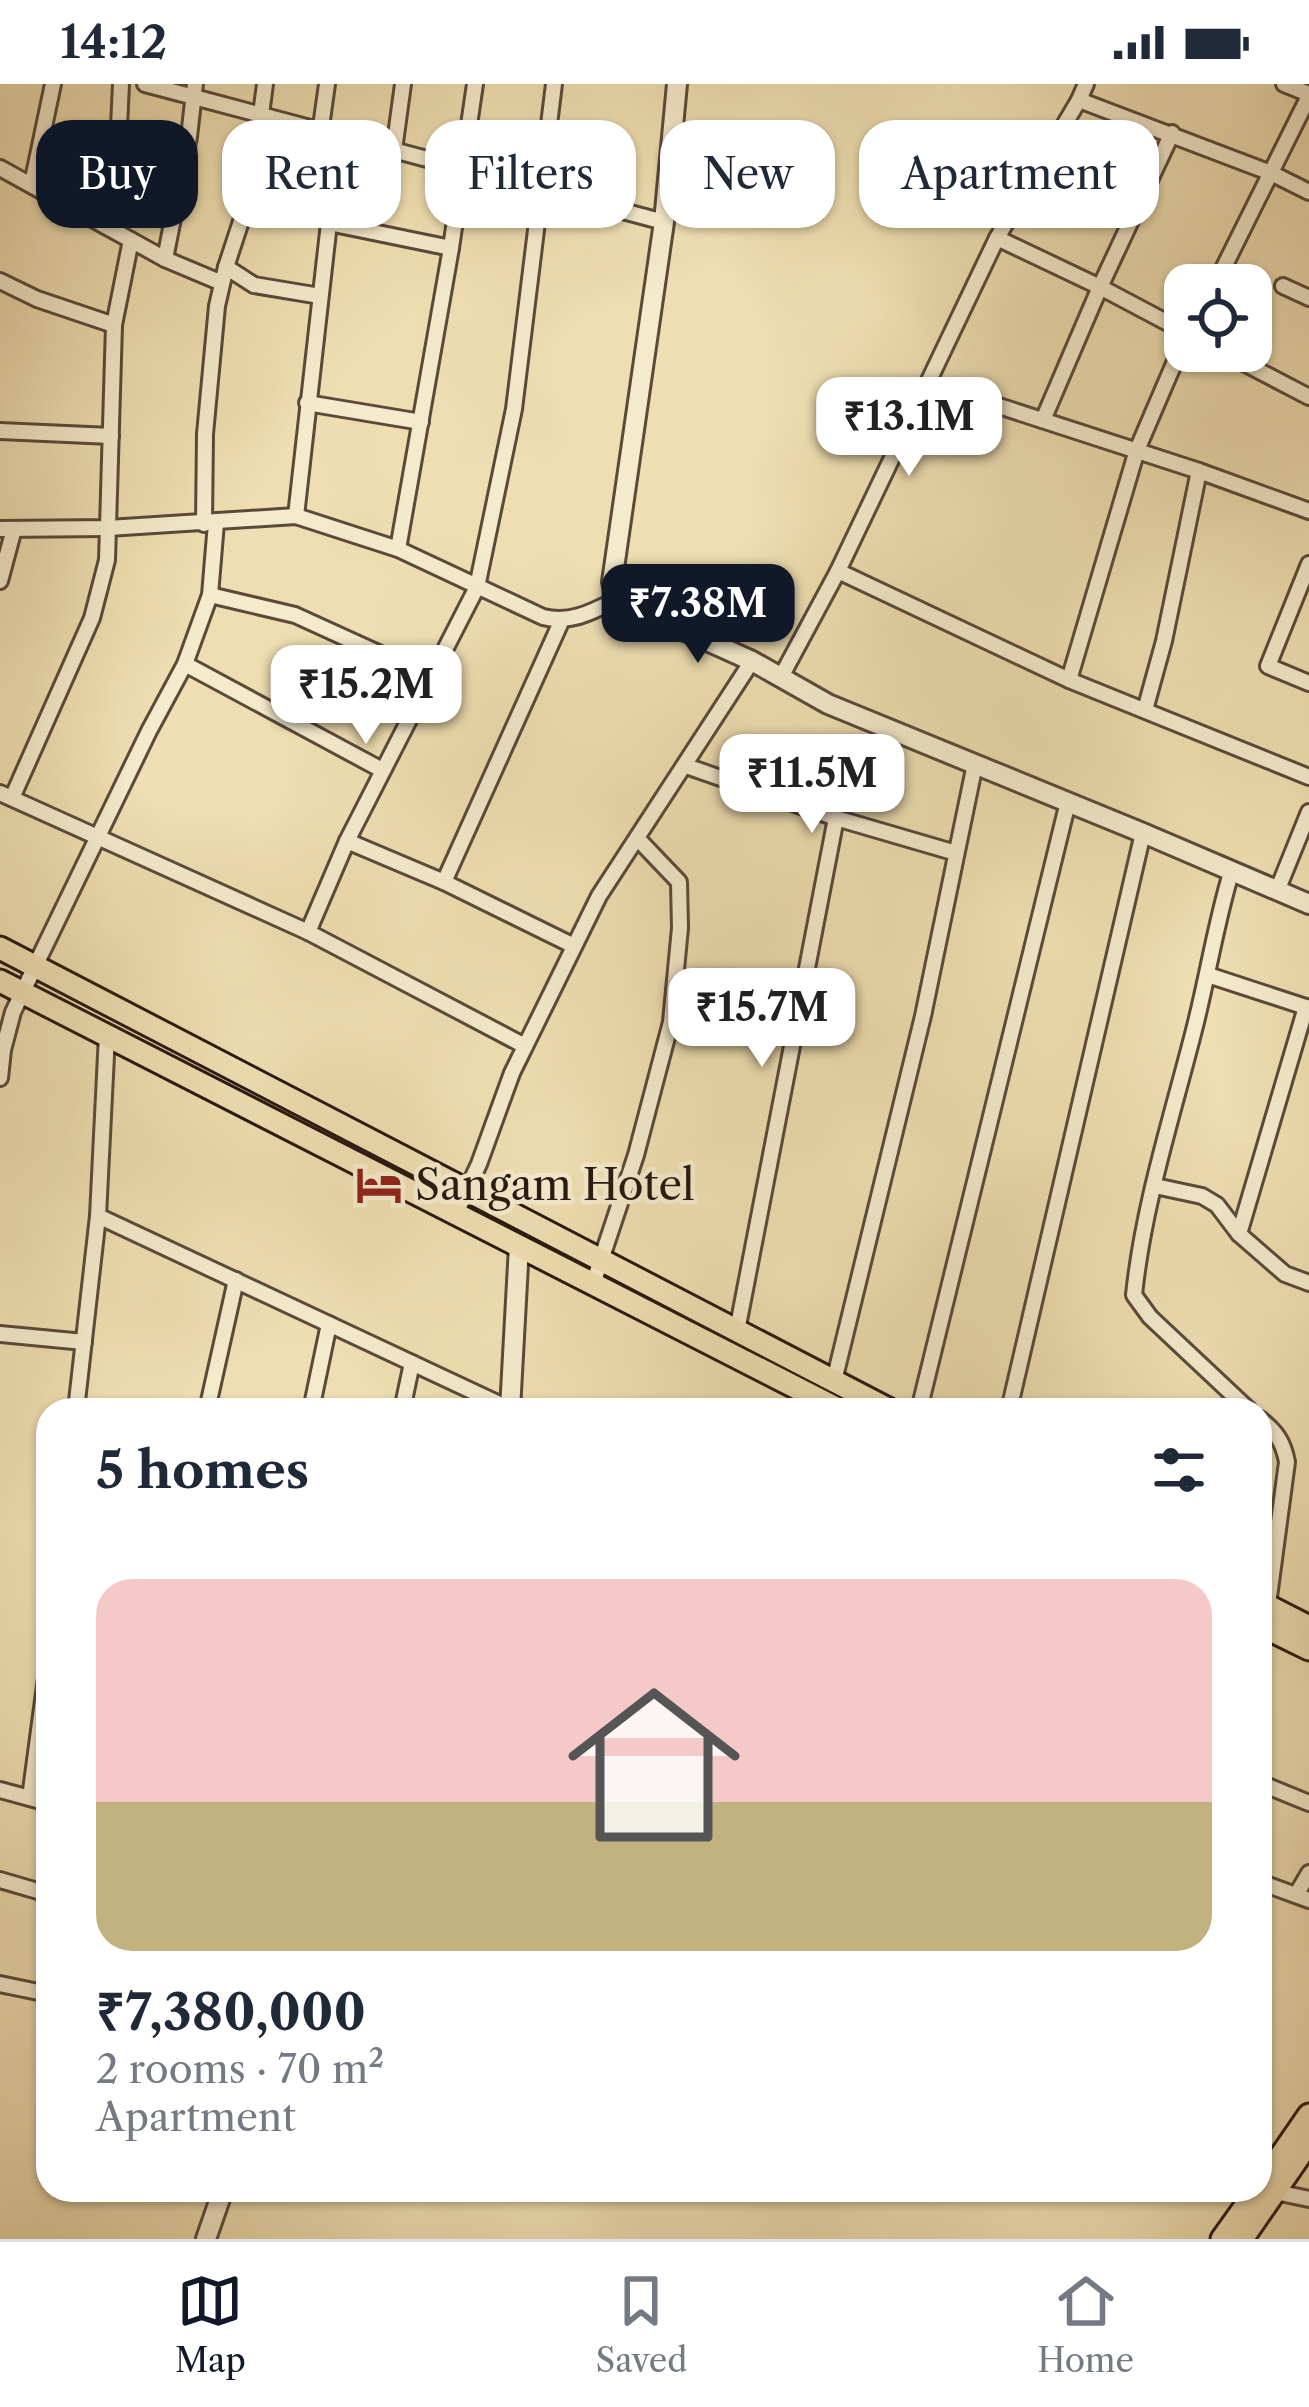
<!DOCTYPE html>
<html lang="en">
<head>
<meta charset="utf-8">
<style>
  :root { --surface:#fff; --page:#f2f2f3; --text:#1f2937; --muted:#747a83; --line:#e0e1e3; --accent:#111827 }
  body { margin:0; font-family:"Libre Caslon Text",serif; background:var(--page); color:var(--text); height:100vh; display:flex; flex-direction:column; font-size:45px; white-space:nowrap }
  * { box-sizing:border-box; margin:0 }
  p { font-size:39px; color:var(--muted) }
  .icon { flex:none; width:66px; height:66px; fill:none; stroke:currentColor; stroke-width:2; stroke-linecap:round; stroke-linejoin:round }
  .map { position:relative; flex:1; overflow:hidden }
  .panel { position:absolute; left:36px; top:1314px; width:1236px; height:804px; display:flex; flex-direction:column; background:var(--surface); border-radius:36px; box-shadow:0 3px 9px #0004 }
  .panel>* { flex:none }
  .guide { position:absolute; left:36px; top:36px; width:1239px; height:108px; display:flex; gap:24px }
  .buttons { position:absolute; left:1164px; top:180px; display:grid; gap:24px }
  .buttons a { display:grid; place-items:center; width:108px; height:108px; border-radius:24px; background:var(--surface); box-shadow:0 3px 9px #0004; font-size:60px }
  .price { position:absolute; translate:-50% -102px; padding:0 27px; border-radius:24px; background:#fff; color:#222; font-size:39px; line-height:78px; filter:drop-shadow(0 3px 6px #0008) }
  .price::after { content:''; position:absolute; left:50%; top:72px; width:36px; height:27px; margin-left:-18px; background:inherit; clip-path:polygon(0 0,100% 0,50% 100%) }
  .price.on { background:var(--accent); color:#fff }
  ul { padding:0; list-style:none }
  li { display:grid; align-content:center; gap:24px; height:636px; padding:0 60px }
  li+li { border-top:3px solid var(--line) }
  li span { display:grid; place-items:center; height:372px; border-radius:36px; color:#555 }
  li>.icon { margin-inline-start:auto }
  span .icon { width:216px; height:216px; fill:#fffc; stroke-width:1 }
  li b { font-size:51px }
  h2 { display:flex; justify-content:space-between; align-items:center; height:144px; padding:0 60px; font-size:51px }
  .tag { padding:0 42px; border-radius:36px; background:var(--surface); box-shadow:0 3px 9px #0004; font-size:42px; line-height:108px }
  .tag.on { background:var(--accent); color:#fff }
  .status { display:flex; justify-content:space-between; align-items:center; height:84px; padding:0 60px; background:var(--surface); direction:ltr }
  .status svg { height:33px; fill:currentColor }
  .menu { display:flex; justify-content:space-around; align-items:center; height:168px; border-top:3px solid var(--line); background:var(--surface); font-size:33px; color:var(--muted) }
  .menu a { display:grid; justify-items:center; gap:6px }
  .menu .on { color:var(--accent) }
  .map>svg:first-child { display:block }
</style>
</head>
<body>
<div class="status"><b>14:12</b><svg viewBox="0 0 49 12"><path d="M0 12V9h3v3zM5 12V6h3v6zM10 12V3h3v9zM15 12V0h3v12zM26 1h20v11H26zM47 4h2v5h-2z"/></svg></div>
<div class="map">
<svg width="1309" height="2155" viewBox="0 0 1309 2155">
  <rect width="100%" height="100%" fill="#eedeb1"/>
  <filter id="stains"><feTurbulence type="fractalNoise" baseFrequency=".00167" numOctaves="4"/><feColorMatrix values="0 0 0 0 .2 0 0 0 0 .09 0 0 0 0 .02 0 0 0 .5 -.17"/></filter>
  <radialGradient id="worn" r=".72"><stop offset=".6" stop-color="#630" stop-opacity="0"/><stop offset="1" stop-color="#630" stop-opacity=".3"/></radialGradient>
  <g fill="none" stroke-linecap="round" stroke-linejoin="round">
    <g stroke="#5a4a3a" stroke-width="20">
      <g id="minor">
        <polyline points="145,0 664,138"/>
        <polyline points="1086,0 1079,16 1271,89 1309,108"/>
        <polyline points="1284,0 1309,10"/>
        <polyline points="394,66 403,0"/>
        <polyline points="0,84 165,175 222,199"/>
        <polyline points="32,100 53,0"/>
        <polyline points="329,139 451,164"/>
        <polyline points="105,142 118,64 121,0"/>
        <polyline points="997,154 1079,16"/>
        <polyline points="165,175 189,53 195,0"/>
        <polyline points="226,183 254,201 320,212"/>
        <polyline points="0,197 37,215 114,241"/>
        <polyline points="1215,201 1309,12"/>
        <polyline points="1283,202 1309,214"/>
        <polyline points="1185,248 1100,203 997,154 838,487 1069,596 1309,693"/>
        <polyline points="1221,267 1309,313"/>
        <polyline points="928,299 1199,387 1309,427"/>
        <polyline points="307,319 421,338"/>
        <polyline points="1043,336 1100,203 1172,49"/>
        <polyline points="0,347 111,352"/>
        <polyline points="296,432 329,139 314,93 327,0"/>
        <polyline points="204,440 205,350 217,222 226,183 251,107 265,0"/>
        <path d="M0,445L108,444L296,432L398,465L543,533C570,540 592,528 616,516"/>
        <polyline points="398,465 451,164 475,0"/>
        <polyline points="1309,480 1268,582 1309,599"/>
        <polyline points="0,497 14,445"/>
        <polyline points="210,511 295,531 431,593"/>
        <polyline points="185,580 382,686"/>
        <polyline points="781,593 838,487"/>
        <polyline points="1069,596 1137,366 1185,254"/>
        <polyline points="1145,626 1164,557 1199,387"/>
        <polyline points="686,682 836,734 956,769"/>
        <polyline points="0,709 308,848 525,962"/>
        <polyline points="12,714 92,534 107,476 114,241 131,156"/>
        <polyline points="347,757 444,798 574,862"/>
        <path d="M1231,789C1215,842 1207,897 1193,950C1171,1036 1143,1123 1134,1211L1150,1233L1249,1326"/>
        <polyline points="444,798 561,538"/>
        <polyline points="1277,807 1309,728"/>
        <polyline points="308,848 347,757 477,503 514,325 554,0"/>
        <polyline points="1208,891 1309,924"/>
        <polyline points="0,994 3,966 13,928 149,647 185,580 210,511 216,439"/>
        <polyline points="1155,1102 1202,1112 1217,1121 1239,1150 1285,1190 1309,1199"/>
        <polyline points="456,1129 479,1080 512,989 599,812 752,577"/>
        <polyline points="98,1132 510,1325"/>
        <polyline points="1239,1150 1306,923"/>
        <polyline points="593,1200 636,1071 671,938 680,844 679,798 638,755"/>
        <polyline points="737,1247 836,734"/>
        <polyline points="0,1250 84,1258"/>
        <polyline points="834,1297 923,932 975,680"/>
        <polyline points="76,1326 98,1132 107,951"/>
        <polyline points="207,1326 236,1196"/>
        <polyline points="311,1326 329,1240"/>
        <polyline points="402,1326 412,1279"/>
        <polyline points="919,1326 1068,718"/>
        <polyline points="1009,1326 1143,749"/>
        <path d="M1260,1335C1276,1348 1283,1357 1287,1378L1267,1528"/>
        <polyline points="1260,1699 1309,1719"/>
        <polyline points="0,1706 48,1719"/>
        <polyline points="30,1714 48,1579"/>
        <polyline points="0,1796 48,1810"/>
        <polyline points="1260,1798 1309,1816"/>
        <polyline points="1296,1811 1309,1789"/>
        <polyline points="0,1900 48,1910"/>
        <polyline points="1271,2107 1309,2115"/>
      </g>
    </g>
    <g stroke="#5a4a3a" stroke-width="24">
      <g id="tertiary">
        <polyline points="677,0 664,138 612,498 616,516 752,577 828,620 1143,749 1309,820"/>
        <polyline points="510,1326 519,1162"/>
        <polyline points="206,2155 223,2106"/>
      </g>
    </g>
    <g stroke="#291812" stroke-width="27">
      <g id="primary">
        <polyline points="0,864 890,1326"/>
        <polyline points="0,897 840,1326"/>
        <polyline points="1260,1518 1309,1543"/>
        <polyline points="1260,1541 1309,1565"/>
        <polyline points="1260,2102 1309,2031"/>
        <polyline points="1222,2155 1257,2106"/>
        <polyline points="1242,2155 1309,2058"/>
      </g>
    </g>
    <use href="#minor" stroke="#f4eacc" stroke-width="14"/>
    <use href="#tertiary" stroke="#f4eacc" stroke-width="18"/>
    <use href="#primary" stroke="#eedeb1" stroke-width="21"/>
  </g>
  <defs>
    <g id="hotel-bare" transform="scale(3.6)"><path d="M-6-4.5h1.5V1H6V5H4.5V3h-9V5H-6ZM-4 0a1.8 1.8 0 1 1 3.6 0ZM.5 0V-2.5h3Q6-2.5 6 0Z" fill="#8f2418" stroke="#f4eacc" stroke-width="2.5" paint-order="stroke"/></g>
  </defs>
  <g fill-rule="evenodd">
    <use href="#hotel-bare" x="379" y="1101"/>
  </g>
  <g text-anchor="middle" stroke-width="9" stroke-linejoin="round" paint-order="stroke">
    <g font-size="42" fill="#291812" stroke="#f4eacc" text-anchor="start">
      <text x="415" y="1116">Sangam Hotel</text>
    </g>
  </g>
  <rect width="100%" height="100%" filter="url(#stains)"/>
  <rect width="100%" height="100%" fill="url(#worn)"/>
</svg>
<div class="buttons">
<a><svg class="icon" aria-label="locate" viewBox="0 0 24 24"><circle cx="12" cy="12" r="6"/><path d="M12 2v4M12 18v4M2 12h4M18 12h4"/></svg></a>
</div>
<b class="price" style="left:909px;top:395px">₹13.1M</b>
<b class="price on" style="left:698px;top:582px">₹7.38M</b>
<b class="price" style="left:366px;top:663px">₹15.2M</b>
<b class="price" style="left:812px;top:752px">₹11.5M</b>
<b class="price" style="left:762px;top:986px">₹15.7M</b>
<div class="guide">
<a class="tag on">Buy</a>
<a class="tag">Rent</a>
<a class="tag">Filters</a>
<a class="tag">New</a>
<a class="tag">Apartment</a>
</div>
<section class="panel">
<h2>5 homes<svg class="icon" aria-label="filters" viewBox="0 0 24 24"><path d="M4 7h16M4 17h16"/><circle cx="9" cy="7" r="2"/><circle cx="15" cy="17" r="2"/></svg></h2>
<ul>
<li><span style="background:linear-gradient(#f6c9c9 60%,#c2b280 0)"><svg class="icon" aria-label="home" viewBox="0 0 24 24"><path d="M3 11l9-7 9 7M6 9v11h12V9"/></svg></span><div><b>₹7,380,000</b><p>2 rooms · 70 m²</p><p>Apartment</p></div></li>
</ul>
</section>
</div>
<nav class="menu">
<a class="on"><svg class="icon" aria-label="map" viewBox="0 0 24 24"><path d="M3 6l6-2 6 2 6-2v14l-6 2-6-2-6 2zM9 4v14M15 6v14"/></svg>Map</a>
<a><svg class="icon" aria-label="saved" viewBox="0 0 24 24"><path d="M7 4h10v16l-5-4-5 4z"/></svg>Saved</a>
<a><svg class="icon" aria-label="home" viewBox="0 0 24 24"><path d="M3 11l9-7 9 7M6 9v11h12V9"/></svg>Home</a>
</nav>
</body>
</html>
